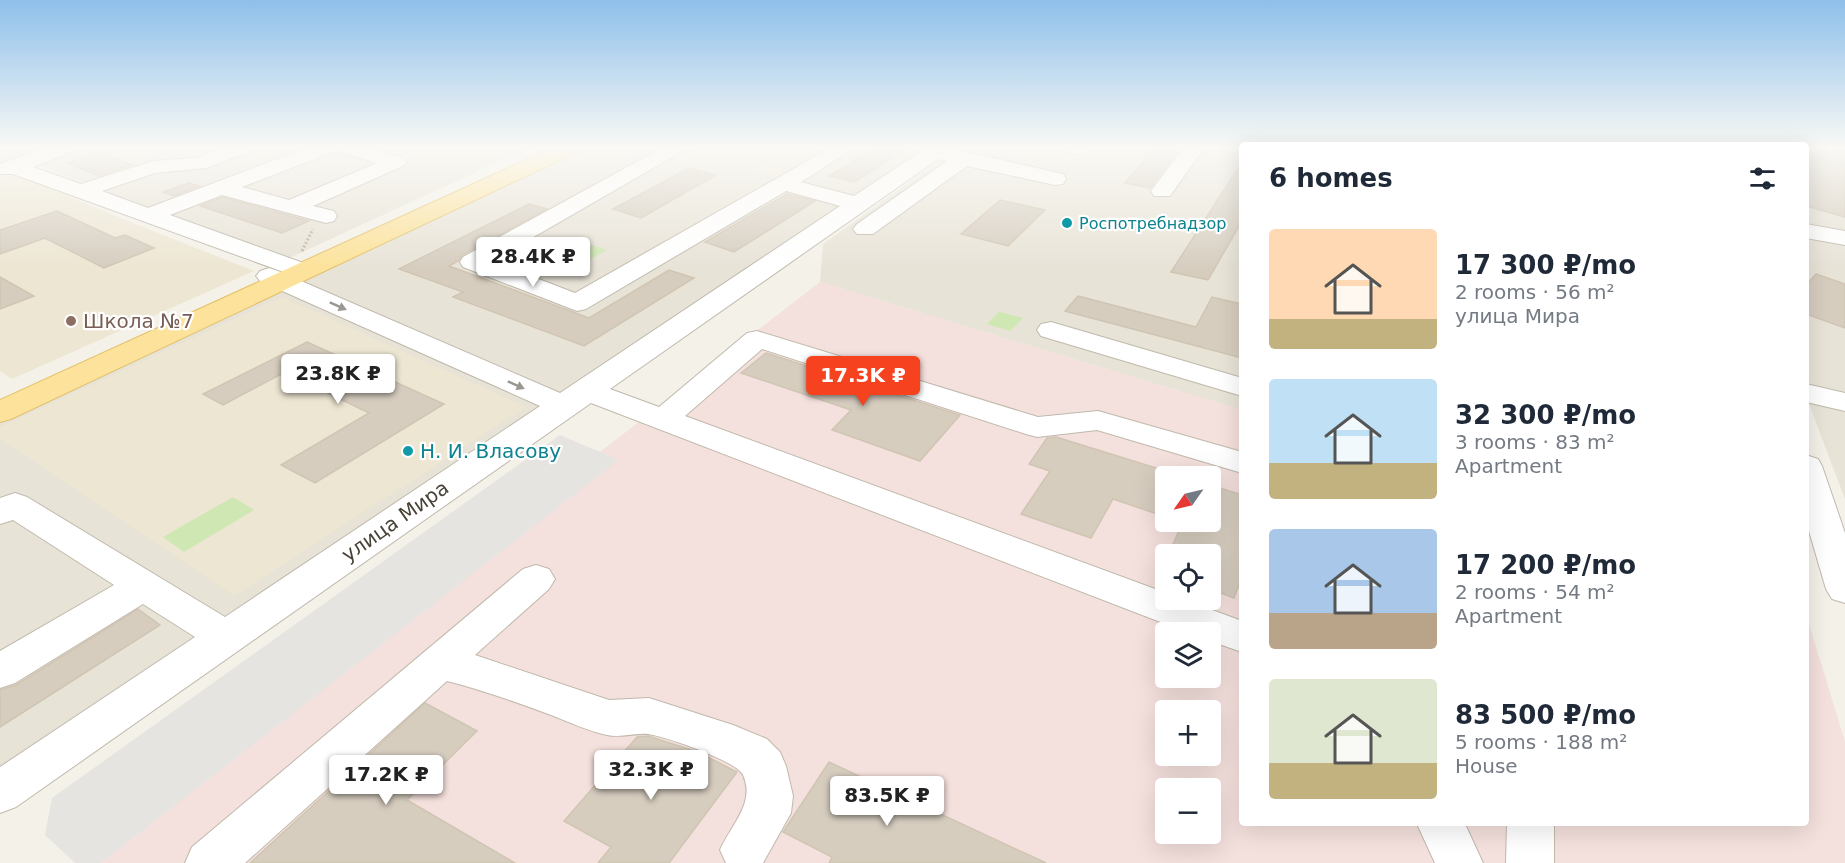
<!DOCTYPE html>
<html lang="en">
<head>
<meta charset="utf-8">
<style>
  :root { --surface:#fff; --page:#f2f2f3; --text:#1f2937; --muted:#747a83; --accent:#f6421f }
  body { margin:0; font-family:"DejaVu Sans",sans-serif; background:var(--page); color:var(--text); height:100vh; display:flex; flex-direction:column; font-size:22px; white-space:nowrap }
  * { box-sizing:border-box; margin:0 }
  p { font-size:20px; color:var(--muted) }
  .icon { flex:none; width:33px; height:33px; fill:none; stroke:currentColor; stroke-width:2; stroke-linecap:round; stroke-linejoin:round }
  .map { position:relative; flex:1; overflow:hidden }
  .side { position:absolute; left:1239px; top:142px; width:570px; height:684px; display:flex; flex-direction:column; background:var(--surface); border-radius:6px; box-shadow:0 6px 24px #0002 }
  .side>* { flex:none }
  .needle { width:39px; rotate:236deg }
  .tools { position:absolute; left:1155px; top:466px; display:grid; gap:12px }
  .tools a { display:grid; place-items:center; width:66px; height:66px; border-radius:6px; background:var(--surface); box-shadow:0 6px 24px #0002; font-size:30px }
  .price { position:absolute; translate:-50% -51px; padding:0 14px; border-radius:6px; background:#fff; color:#222; font-size:20px; line-height:39px; filter:drop-shadow(0 2px 3px #0008) }
  .price::after { content:''; position:absolute; left:50%; top:36px; width:18px; height:14px; margin-left:-9px; background:inherit; clip-path:polygon(0 0,100% 0,50% 100%) }
  .price.active { background:var(--accent); color:#fff }
  ul { padding:0; list-style:none }
  li { display:flex; align-items:center; gap:18px; height:150px; padding:0 30px }
  li span { display:grid; place-items:center; flex:none; width:168px; height:120px; border-radius:6px; color:#555 }
  li>.icon { margin-inline-start:auto }
  span .icon { width:72px; height:72px; fill:#fffc; stroke-width:1 }
  li b { font-size:26px }
  h2 { display:flex; justify-content:space-between; align-items:center; height:72px; padding:0 30px; font-size:26px }
  .map>svg:first-child { display:block }
</style>
</head>
<body>
<div class="map">
<svg width="1845" height="863" viewBox="0 0 1845 863">
  <rect width="100%" height="100%" fill="#f4f1e9"/>
  <g fill="#e8e3d7">
    <polygon points="0,148 44,148 0,165"/>
    <polygon points="81,148 529,148 285,260 37,165"/>
    <polygon points="573,148 933,148 565,399 297,281"/>
    <polygon points="957,148 1242,148 1242,410 820,282 823,244"/>
    <polygon points="1806,148 1845,148 1845,499 1806,396"/>
    <polygon points="282,287 550,407 0,775 0,419"/>
  </g>
  <g fill="#ede6d3">
    <polygon points="703,148 836,148 787,179 692,155"/>
    <polygon points="12,173 133,223 254,271 12,379 0,371 0,177"/>
    <polygon points="282,297 526,407 234,596 0,438 0,427"/>
  </g>
  <path fill="#f4e0dd" fill-rule="evenodd" d="M820,282L1242,410V824H1806V614L1845,742V863H101L618,460L600,452ZM1166,477H1210V522H1166ZM1166,555H1210V600H1166ZM1166,633H1210V678H1166ZM1166,711H1210V756H1166ZM1166,789H1210V834H1166Z"/>
  <g fill="#cfe7b3">
    <polygon points="581,241 607,250 569,271 542,262"/>
    <polygon points="999,312 1000,312 1023,318 1010,331 987,324"/>
    <polygon points="233,497 254,510 184,552 163,537"/>
  </g>
  <polygon fill="#e6e4e1" points="560,435 619,460 101,863 75,863 45,835 52,798"/>
  <g fill="#d6cdbf" stroke="#d0c5b2" stroke-width="1.5">
    <polygon points="875,148 908,148 854,182 829,176"/>
    <polygon points="1154,148 1180,148 1150,188 1125,183"/>
    <polygon points="1806,148 1845,148 1845,217 1806,206"/>
    <polygon points="99,152 132,165 99,176 67,163"/>
    <polygon points="1242,162 1242,221 1208,280 1171,272"/>
    <polygon points="689,168 716,175 641,218 613,209"/>
    <polygon points="189,183 200,186 174,196 163,192"/>
    <polygon points="787,194 815,201 734,252 705,242"/>
    <polygon points="222,197 309,221 282,233 200,206"/>
    <polygon points="1000,200 1045,210 1008,246 961,234"/>
    <polygon points="529,204 547,209 462,255 458,261 449,266 589,318 669,270 694,278 584,346 453,297 463,292 399,269"/>
    <polygon points="57,211 115,238 125,235 154,248 104,268 45,238 0,254 0,230"/>
    <polygon points="1816,274 1845,284 1845,328 1806,314 1806,285"/>
    <polygon points="0,277 34,296 0,309"/>
    <polygon points="1078,296 1196,327 1212,297 1242,304 1242,358 1065,311"/>
    <polygon points="307,342 444,404 315,483 281,465 369,413 285,372 223,405 203,394"/>
    <polygon points="766,353 960,415 920,461 832,430 851,410 741,373"/>
    <polygon points="1056,437 1166,471 1166,517 1113,499 1091,538 1021,514 1050,471 1029,464 1047,438"/>
    <polygon points="1210,485 1242,495 1242,577 1234,598 1210,589 1210,555 1168,555 1183,522 1210,522"/>
    <polygon points="138,609 160,625 0,727 0,690 16,685"/>
    <polygon points="425,703 477,731 407,800 515,863 250,863"/>
    <polygon points="648,736 698,752 737,772 669,863 598,863 611,847 564,821 637,737"/>
    <polygon points="829,762 1046,863 829,863 832,857 783,832"/>
  </g>
  <g fill="none" stroke-linecap="round" stroke-linejoin="round">
    <g stroke="#c0b9ac" stroke-width="2">
      <g id="minor">
        <polygon points="44,148 74,148 71,152 33,167 81,184 153,161 196,158 222,148 252,148 249,152 206,168 155,173 102,191 148,208 306,148 336,148 333,152 242,187 289,200 377,163 342,152 339,148 372,148 403,158 406,162 403,166 313,206 334,211 337,216 334,221 326,223 222,195 170,215 309,265 313,270 309,275 300,278 13,174 0,174 0,164"/>
        <polygon points="662,148 688,148 492,261 575,293 830,148 855,148 801,182 854,196 926,148 950,148 1063,174 1066,179 1063,184 1055,185 967,166 873,234 857,234 853,229 857,224 947,161 938,159 610,389 659,407 747,333 757,331 1038,417 1098,411 1242,452 1242,473 1097,430 1037,437 1026,434 762,349 685,416 1166,593 1166,600 1185,600 1242,621 1242,652 1210,641 1210,633 1189,633 591,403 16,807 0,813 0,767 195,637 143,604 15,683 0,688 0,651 114,585 13,520 0,524 0,498 15,493 27,497 225,617 540,406 260,281 256,276 260,271 269,268 278,271 560,393 840,206 786,191 586,309 577,311 463,267 460,262 463,257"/>
        <path d="M1090,148C1085,155 1080,155 1072,153L1069,149Z"/>
        <polygon points="1183,148 1204,148 1170,196 1154,196 1151,191"/>
        <polygon points="1806,224 1845,231 1845,245 1806,238"/>
        <polygon points="1051,322 1242,378 1242,396 1041,336 1037,330 1041,324"/>
        <polygon points="1806,384 1845,393 1845,411 1806,402"/>
        <polygon points="1806,455 1818,459 1822,466 1845,533 1845,603 1832,599 1826,589 1806,521"/>
        <path d="M536,565L549,569L555,579L549,589L475,655L609,700L649,698L733,725L767,739L780,752L786,766L793,796L791,813L763,863H726L720,850C730,826 756,803 743,775C737,761 664,736 648,734C635,733 620,738 607,735C588,731 569,722 551,715C516,702 483,690 447,681L245,863H185L192,847L523,569Z"/>
        <polygon points="1417,824 1465,824 1483,863 1435,863"/>
        <polygon points="1507,824 1554,824 1554,863 1506,863"/>
      </g>
    </g>
    <g stroke="#e2c069" stroke-width="2">
      <polygon id="major" points="552,148 580,148 577,152 11,419 0,422 0,400"/>
    </g>
    <polyline stroke="#c1b59d" stroke-width="3" stroke-dasharray="2 2" stroke-linecap="butt" points="302,251 313,229"/>
    <use href="#minor" fill="#fff" fill-rule="evenodd"/>
    <use href="#major" fill="#fce29a" fill-rule="evenodd"/>
  </g>
  <defs><path id="oneway-solid" d="M-6-.8H1V-3.2L6.5 0L1 3.2V.8H-6Z" transform="scale(1.5)"/></defs>
  <g fill="#9a9791">
    <use href="#oneway-solid" transform="translate(338 306) rotate(24)"/>
    <use href="#oneway-solid" transform="translate(516 385) rotate(24)"/>
  </g>
  <linearGradient id="sky" x2="0" y2="1"><stop stop-color="#8ec0eb"/><stop offset="0.55" stop-color="#faf9f5"/><stop offset="1" stop-color="#faf9f5" stop-opacity="0"/></linearGradient>
  <rect width="1845" height="269" fill="url(#sky)"/>
  <g fill="#0f9aa8" stroke="#fff" stroke-width="2">
    <circle cx="1067" cy="223" r="6"/>
    <circle cx="408" cy="451" r="6"/>
  </g>
  <circle fill="#8d6e63" stroke="#fff" stroke-width="2" cx="71" cy="321" r="6"/>
  <g text-anchor="middle" stroke-width="4.5" stroke-linejoin="round" paint-order="stroke">
    <g font-size="16" fill="#0d838f" stroke="#fff" text-anchor="start">
      <text x="1079" y="229">Роспотребнадзор</text>
    </g>
    <g font-size="20" fill="#785e54" stroke="#fff" text-anchor="start">
      <text x="83" y="328">Школа №7</text>
    </g>
    <g font-size="20" fill="#0d838f" stroke="#fff" text-anchor="start">
      <text x="420" y="458">Н. И. Власову</text>
    </g>
    <g font-size="20" fill="#484237" stroke="#fff">
      <text transform="translate(395 521) rotate(-35)" y="7">улица Мира</text>
    </g>
  </g>
</svg>
<div class="tools">
<a><svg class="needle" viewBox="-14 -14 28 28"><path d="M0-13l5 13h-10z" fill="#e53935"/><path d="M0 13l5-13h-10z" fill="#747a83"/></svg></a>
<a><svg class="icon" aria-label="locate" viewBox="0 0 24 24"><circle cx="12" cy="12" r="6"/><path d="M12 2v4M12 18v4M2 12h4M18 12h4"/></svg></a>
<a><svg class="icon" aria-label="layers" viewBox="0 0 24 24"><path d="M12 4l9 5-9 5-9-5zM3 14l9 5 9-5"/></svg></a>
<a>+</a>
<a>−</a>
</div>
<b class="price" style="left:533px;top:288px">28.4K ₽</b>
<b class="price" style="left:338px;top:405px">23.8K ₽</b>
<b class="price active" style="left:863px;top:407px">17.3K ₽</b>
<b class="price" style="left:651px;top:801px">32.3K ₽</b>
<b class="price" style="left:386px;top:806px">17.2K ₽</b>
<b class="price" style="left:887px;top:827px">83.5K ₽</b>
<section class="side">
<h2>6 homes<svg class="icon" aria-label="filters" viewBox="0 0 24 24"><path d="M4 7h16M4 17h16"/><circle cx="9" cy="7" r="2"/><circle cx="15" cy="17" r="2"/></svg></h2>
<ul>
<li><span style="background:linear-gradient(#ffd9b3 75%,#c2b280 0)"><svg class="icon" aria-label="home" viewBox="0 0 24 24"><path d="M3 11l9-7 9 7M6 9v11h12V9"/></svg></span><div><b>17 300 ₽/mo</b><p>2 rooms · 56 m²</p><p>улица Мира</p></div></li>
<li><span style="background:linear-gradient(#bfe0f5 70%,#c2b280 0)"><svg class="icon" aria-label="home" viewBox="0 0 24 24"><path d="M3 11l9-7 9 7M6 9v11h12V9"/></svg></span><div><b>32 300 ₽/mo</b><p>3 rooms · 83 m²</p><p>Apartment</p></div></li>
<li><span style="background:linear-gradient(#a9c7e8 70%,#b9a48a 0)"><svg class="icon" aria-label="home" viewBox="0 0 24 24"><path d="M3 11l9-7 9 7M6 9v11h12V9"/></svg></span><div><b>17 200 ₽/mo</b><p>2 rooms · 54 m²</p><p>Apartment</p></div></li>
<li><span style="background:linear-gradient(#dfe7d0 70%,#c2b280 0)"><svg class="icon" aria-label="home" viewBox="0 0 24 24"><path d="M3 11l9-7 9 7M6 9v11h12V9"/></svg></span><div><b>83 500 ₽/mo</b><p>5 rooms · 188 m²</p><p>House</p></div></li>
</ul>
</section>
</div>
</body>
</html>
